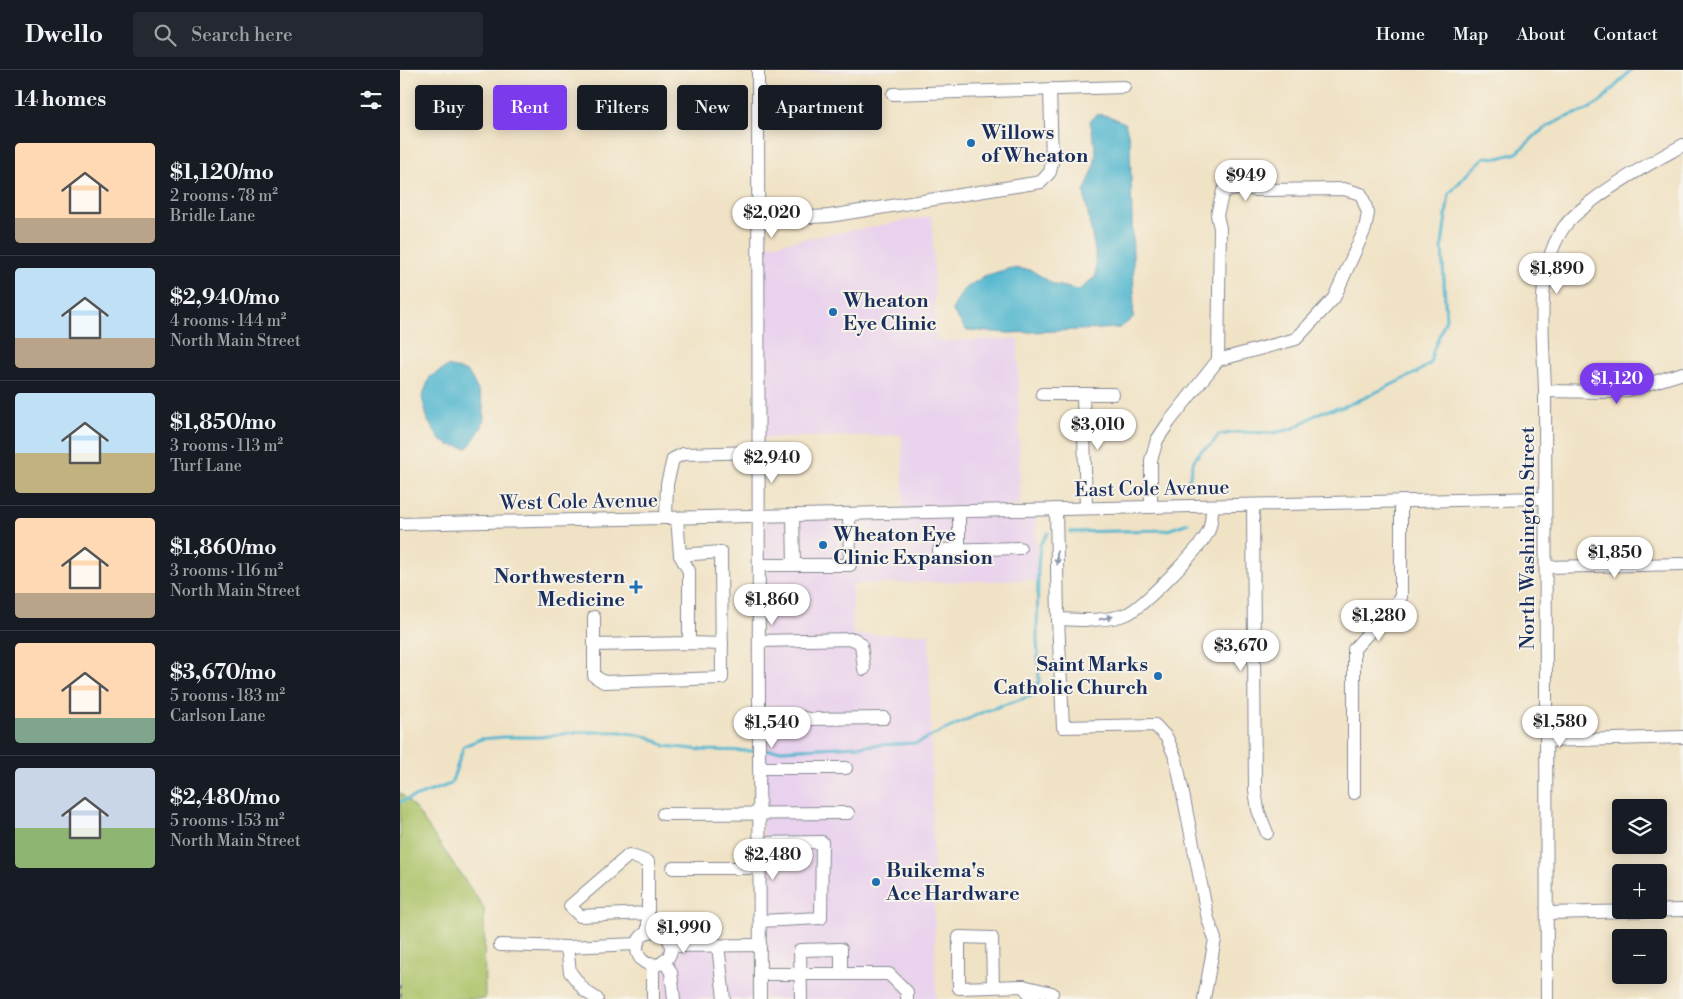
<!DOCTYPE html>
<html lang="en">
<head>
<meta charset="utf-8">
<style>
  :root { --surface:#171b24; --page:#242831; --text:#f1f3f6; --muted:#9ea1a6; --line:#363941; --accent:#7c3aed }
  body { margin:0; font-family:"Libre Bodoni",serif; background:var(--page); color:var(--text); height:100vh; display:flex; flex-direction:column; font-size:19px; white-space:nowrap }
  * { box-sizing:border-box; margin:0 }
  p { font-size:16px; color:var(--muted) }
  .icon { flex:none; width:28px; height:28px; fill:none; stroke:currentColor; stroke-width:2; stroke-linecap:round; stroke-linejoin:round }
  .map { position:relative; flex:1; overflow:hidden }
  .sheet { display:flex; flex-direction:column; background:var(--surface); width:400px }
  .sheet>* { flex:none }
  .guide { position:absolute; left:15px; top:15px; width:475px; height:45px; display:flex; gap:10px }
  .tools { position:absolute; left:1212px; top:729px; display:grid; gap:10px }
  .tools a { display:grid; place-items:center; width:55px; height:55px; border-radius:5px; background:var(--surface); box-shadow:0 2px 12px #0003; font-size:25px }
  .price { position:absolute; translate:-50% -42px; padding:0 11px; border-radius:18px; background:#fff; color:#222; font-size:16px; line-height:32px; filter:drop-shadow(0 1px 2px #0008) }
  .price::after { content:''; position:absolute; left:50%; top:30px; width:15px; height:11px; margin-left:-8px; background:inherit; clip-path:polygon(0 0,100% 0,50% 100%) }
  .price.active { background:var(--accent); color:#fff }
  ul { padding:0; list-style:none }
  li { display:flex; align-items:center; gap:15px; height:125px; padding:0 15px }
  li+li { border-top:1px solid var(--line) }
  li span { display:grid; place-items:center; flex:none; width:140px; height:100px; border-radius:5px; color:#555 }
  li>.icon { margin-inline-start:auto }
  span .icon { width:60px; height:60px; fill:#fffc; stroke-width:1 }
  li b { font-size:21px }
  h2 { display:flex; justify-content:space-between; align-items:center; height:60px; padding:0 15px; font-size:21px }
  .tag { padding:0 18px; border-radius:5px; background:var(--surface); box-shadow:0 2px 12px #0003; font-size:18px; line-height:45px }
  .tag.active { background:var(--accent); color:#fff }
  header { display:flex; align-items:center; gap:30px; box-sizing:border-box; height:70px; padding:0 25px; background:var(--surface); border-bottom:1px solid var(--line) }
  header strong { font-size:24px }
  nav { display:flex; gap:28px; margin-inline-start:auto; font-size:18px }
  .search { width:350px; height:45px; background:var(--page); display:flex; align-items:center; gap:12px; box-sizing:border-box; padding:0 18px; border-radius:5px; color:var(--muted); font-size:19px }
  main { display:flex; flex:1; min-height:0 }
  .map>svg:first-child { display:block }
</style>
</head>
<body>
<header>
<strong>Dwello</strong>
<div class="search"><svg class="icon" aria-label="search" viewBox="0 0 24 24"><circle cx="10" cy="10" r="6"/><path d="M15 15l6 6"/></svg>Search here</div>
<nav><a>Home</a><a>Map</a><a>About</a><a>Contact</a></nav>
</header>
<main>
<section class="sheet">
<h2>14 homes<svg class="icon" aria-label="filters" viewBox="0 0 24 24"><path d="M4 7h16M4 17h16"/><circle cx="9" cy="7" r="2"/><circle cx="15" cy="17" r="2"/></svg></h2>
<ul>
<li><span style="background:linear-gradient(#ffd9b3 75%,#b9a48a 0)"><svg class="icon" aria-label="home" viewBox="0 0 24 24"><path d="M3 11l9-7 9 7M6 9v11h12V9"/></svg></span><div><b>$1,120/mo</b><p>2 rooms · 78 m²</p><p>Bridle Lane</p></div></li>
<li><span style="background:linear-gradient(#bfe0f5 70%,#b9a48a 0)"><svg class="icon" aria-label="home" viewBox="0 0 24 24"><path d="M3 11l9-7 9 7M6 9v11h12V9"/></svg></span><div><b>$2,940/mo</b><p>4 rooms · 144 m²</p><p>North Main Street</p></div></li>
<li><span style="background:linear-gradient(#bfe0f5 60%,#c2b280 0)"><svg class="icon" aria-label="home" viewBox="0 0 24 24"><path d="M3 11l9-7 9 7M6 9v11h12V9"/></svg></span><div><b>$1,850/mo</b><p>3 rooms · 113 m²</p><p>Turf Lane</p></div></li>
<li><span style="background:linear-gradient(#ffd9b3 75%,#b9a48a 0)"><svg class="icon" aria-label="home" viewBox="0 0 24 24"><path d="M3 11l9-7 9 7M6 9v11h12V9"/></svg></span><div><b>$1,860/mo</b><p>3 rooms · 116 m²</p><p>North Main Street</p></div></li>
<li><span style="background:linear-gradient(#ffd9b3 75%,#7fa58c 0)"><svg class="icon" aria-label="home" viewBox="0 0 24 24"><path d="M3 11l9-7 9 7M6 9v11h12V9"/></svg></span><div><b>$3,670/mo</b><p>5 rooms · 183 m²</p><p>Carlson Lane</p></div></li>
<li><span style="background:linear-gradient(#c9d6e8 60%,#8fb573 0)"><svg class="icon" aria-label="home" viewBox="0 0 24 24"><path d="M3 11l9-7 9 7M6 9v11h12V9"/></svg></span><div><b>$2,480/mo</b><p>5 rooms · 153 m²</p><p>North Main Street</p></div></li>
</ul>
</section>
<div class="map">
<svg width="1283" height="929" viewBox="0 0 1283 929">
  <rect width="100%" height="100%" fill="#f7f3e8"/>
  <filter id="ink" filterUnits="userSpaceOnUse"><feTurbulence type="fractalNoise" baseFrequency=".02" numOctaves="2"/><feDisplacementMap in="SourceGraphic" scale="10" xChannelSelector="R" yChannelSelector="G"/><feConvolveMatrix kernelMatrix="1 2 1 2 8 2 1 2 1" color-interpolation-filters="sRGB"/></filter>
  <filter id="wash" filterUnits="userSpaceOnUse"><feTurbulence type="fractalNoise" baseFrequency=".0096" numOctaves="4" result="noise"/><feDisplacementMap in="SourceGraphic" scale="20" xChannelSelector="R" yChannelSelector="G"/><feGaussianBlur stdDeviation="1.12" result="paint"/><feColorMatrix in="noise" values="0 0 0 0 0 0 0 0 0 0 0 0 0 0 0 0 0 1.4 0 .05"/><feComposite in="paint" operator="in"/></filter>
  <g filter="url(#wash)">
    <rect width="100%" height="100%" fill="#f0e2c5"/>
    <g fill="#e9d2ed">
      <polygon points="359,0 516,0 359,3"/>
      <polygon points="532,146 536,271 618,269 620,436 503,439 502,365 359,368 359,177"/>
      <polygon points="636,442 637,510 452,514 453,565 529,564 536,929 364,929 362,449"/>
      <polygon points="356,872 356,929 264,929 264,873"/>
    </g>
    <polygon fill="#abc267" stroke="#637862" points="0,722 18,742 84,838 85,929 0,929"/>
    <g fill="#50b6cf" stroke="#367296">
      <polygon points="696,44 709,46 725,53 730,71 734,224 733,248 720,258 701,259 609,263 566,260 552,240 563,220 584,206 611,198 631,200 655,215 679,220 696,206 695,181 684,123 694,97 696,82 690,51"/>
      <path d="M48,296L68,302C77,317 90,341 81,358C77,365 72,372 68,378L49,375L40,370L28,351L22,327L30,307Z"/>
    </g>
    <g fill="none" stroke-linecap="round" stroke-linejoin="round">
      <g stroke="#50b6cf" stroke-width="3">
        <polyline points="787,418 794,390 802,380 811,375 819,365 838,362 873,363 892,359 921,342 943,337 962,329 1016,303 1030,294 1033,281 1046,249 1042,175 1049,124 1067,104 1085,87 1099,88 1117,83 1137,64 1147,57 1164,48 1187,40 1200,32 1231,0"/>
        <polyline points="670,462 768,460 788,453"/>
        <polyline points="361,681 517,673 585,641 631,626 639,611 637,567 638,498 640,475 648,463"/>
        <polyline points="0,732 51,714 64,676 81,669 104,667 139,667 181,662 221,662 249,667 265,676 302,680 355,681"/>
      </g>
    </g>
  </g>
  <g filter="url(#ink)">
    <g fill="none" stroke-linecap="round" stroke-linejoin="round">
      <g stroke="#868892" stroke-width="14">
        <g id="minor">
          <polyline points="358,0 359,665 360,929"/>
          <polyline points="493,24 724,17"/>
          <polyline points="358,150 429,146 641,112 650,102 652,92 650,19"/>
          <polyline points="1145,321 1207,322 1228,320 1283,303"/>
          <polyline points="642,324 713,324"/>
          <polyline points="683,324 686,438"/>
          <polyline points="853,435 855,720 858,740 867,763"/>
          <polyline points="751,437 751,390 757,370 769,352 818,290 820,158 817,145 823,121 845,118 856,120 944,119 961,124 968,143 965,159 934,228 896,269 818,290"/>
          <polyline points="656,439 658,549 663,657 755,655 767,668 776,689 808,849 815,869 804,929"/>
          <polyline points="559,441 559,479"/>
          <polyline points="393,445 394,495"/>
          <polyline points="266,448 267,414 273,389 283,384 358,382"/>
          <polyline points="277,448 280,485 289,501 289,573"/>
          <polyline points="0,454 1145,428"/>
          <polyline points="539,480 620,478"/>
          <polyline points="359,495 450,495 449,444"/>
          <polyline points="1146,497 1283,494"/>
          <polyline points="194,547 194,606 204,612 322,608 321,482 280,485"/>
          <path d="M658,549C680,550 705,552 727,544C741,538 802,477 808,462C812,455 811,444 813,436"/>
          <polyline points="359,571 454,569 461,574 464,599"/>
          <polyline points="194,575 289,573 322,574"/>
          <polyline points="359,647 401,647 408,649 484,648"/>
          <polyline points="1146,671 1283,667"/>
          <polyline points="359,698 446,698"/>
          <polyline points="954,723 954,579 1001,527 1001,431"/>
          <polyline points="263,744 448,743"/>
          <polyline points="359,773 422,772 421,848 360,851"/>
          <polyline points="273,798 360,798"/>
          <polyline points="248,843 180,846 170,836 229,785 248,792 248,862"/>
          <polyline points="1147,843 1283,840"/>
          <circle cx="254" cy="878" r="17"/>
          <polyline points="100,875 167,877 237,874"/>
          <polyline points="318,875 324,929"/>
          <polyline points="271,876 360,875"/>
          <polyline points="167,877 170,902 185,921 197,929"/>
          <polyline points="264,891 271,902 274,929"/>
          <polyline points="360,904 489,904 507,922 507,929"/>
          <polyline points="623,916 652,923"/>
          <polyline points="593,917 592,868 559,867 559,918 623,916 634,929"/>
          <polyline points="253,929 253,894"/>
          <polyline points="401,929 400,880 441,879 441,904"/>
          <path d="M1147,929L1145,321C1144,271 1133,201 1164,157C1172,146 1182,139 1192,131C1221,109 1251,93 1283,75"/>
        </g>
      </g>
      <polyline stroke="#868892" stroke-width="2" stroke-dasharray="4 4" stroke-linecap="butt" points="0,916 2,929"/>
      <use href="#minor" stroke="#fff" stroke-width="12"/>
    </g>
    <defs><path id="oneway-solid" d="M-6-.8H1V-3.2L6.5 0L1 3.2V.8H-6Z" transform="scale(1.25)"/></defs>
    <g fill="#8d97ae">
      <use href="#oneway-solid" transform="translate(657 488) rotate(89)"/>
      <use href="#oneway-solid" transform="translate(706 548) rotate(-12)"/>
    </g>
  </g>
  <g fill="#1f6fb2" stroke="#f7f3e8" stroke-width="2">
    <circle cx="571" cy="73" r="5"/>
    <circle cx="433" cy="242" r="5"/>
    <circle cx="423" cy="475" r="5"/>
    <path d="M233.5 509.5h5v5h5v5h-5v5h-5v-5h-5v-5h5z"/>
    <circle cx="758" cy="606" r="5"/>
    <circle cx="476" cy="812" r="5"/>
  </g>
  <g text-anchor="middle" stroke-width="4" stroke-linejoin="round" paint-order="stroke">
    <g font-size="20" font-weight="bold" fill="#1b2f5e" stroke="#f7f3e8" text-anchor="start">
      <text x="581" y="69">Willows<tspan x="581" dy="23">of Wheaton</tspan></text>
      <text x="443" y="237">Wheaton<tspan x="443" dy="23">Eye Clinic</tspan></text>
      <text x="433" y="471">Wheaton Eye<tspan x="433" dy="23">Clinic Expansion</tspan></text>
      <text x="225" y="513" text-anchor="end">Northwestern<tspan x="225" dy="23">Medicine</tspan></text>
      <text x="748" y="601" text-anchor="end">Saint Marks<tspan x="748" dy="23">Catholic Church</tspan></text>
      <text x="486" y="807">Buikema's<tspan x="486" dy="23">Ace Hardware</tspan></text>
    </g>
    <g font-size="20" fill="#1b2f5e" stroke="#f7f3e8">
      <text transform="translate(752 418) rotate(-1)" y="7">East Cole Avenue</text>
      <text transform="translate(179 431) rotate(-1)" y="7">West Cole Avenue</text>
      <text transform="translate(1127 468) rotate(-90)" y="7">North Washington Street</text>
    </g>
  </g>
</svg>
<div class="tools">
<a><svg class="icon" aria-label="layers" viewBox="0 0 24 24"><path d="M12 4l9 5-9 5-9-5zM3 14l9 5 9-5"/></svg></a>
<a>+</a>
<a>−</a>
</div>
<b class="price" style="left:846px;top:132px">$949</b>
<b class="price" style="left:372px;top:169px">$2,020</b>
<b class="price" style="left:1157px;top:225px">$1,890</b>
<b class="price active" style="left:1217px;top:335px">$1,120</b>
<b class="price" style="left:698px;top:381px">$3,010</b>
<b class="price" style="left:372px;top:414px">$2,940</b>
<b class="price" style="left:1215px;top:509px">$1,850</b>
<b class="price" style="left:372px;top:556px">$1,860</b>
<b class="price" style="left:979px;top:572px">$1,280</b>
<b class="price" style="left:841px;top:602px">$3,670</b>
<b class="price" style="left:1160px;top:678px">$1,580</b>
<b class="price" style="left:372px;top:679px">$1,540</b>
<b class="price" style="left:373px;top:811px">$2,480</b>
<b class="price" style="left:284px;top:884px">$1,990</b>
<div class="guide">
<a class="tag">Buy</a>
<a class="tag active">Rent</a>
<a class="tag">Filters</a>
<a class="tag">New</a>
<a class="tag">Apartment</a>
</div>
</div>
</main>
</body>
</html>
